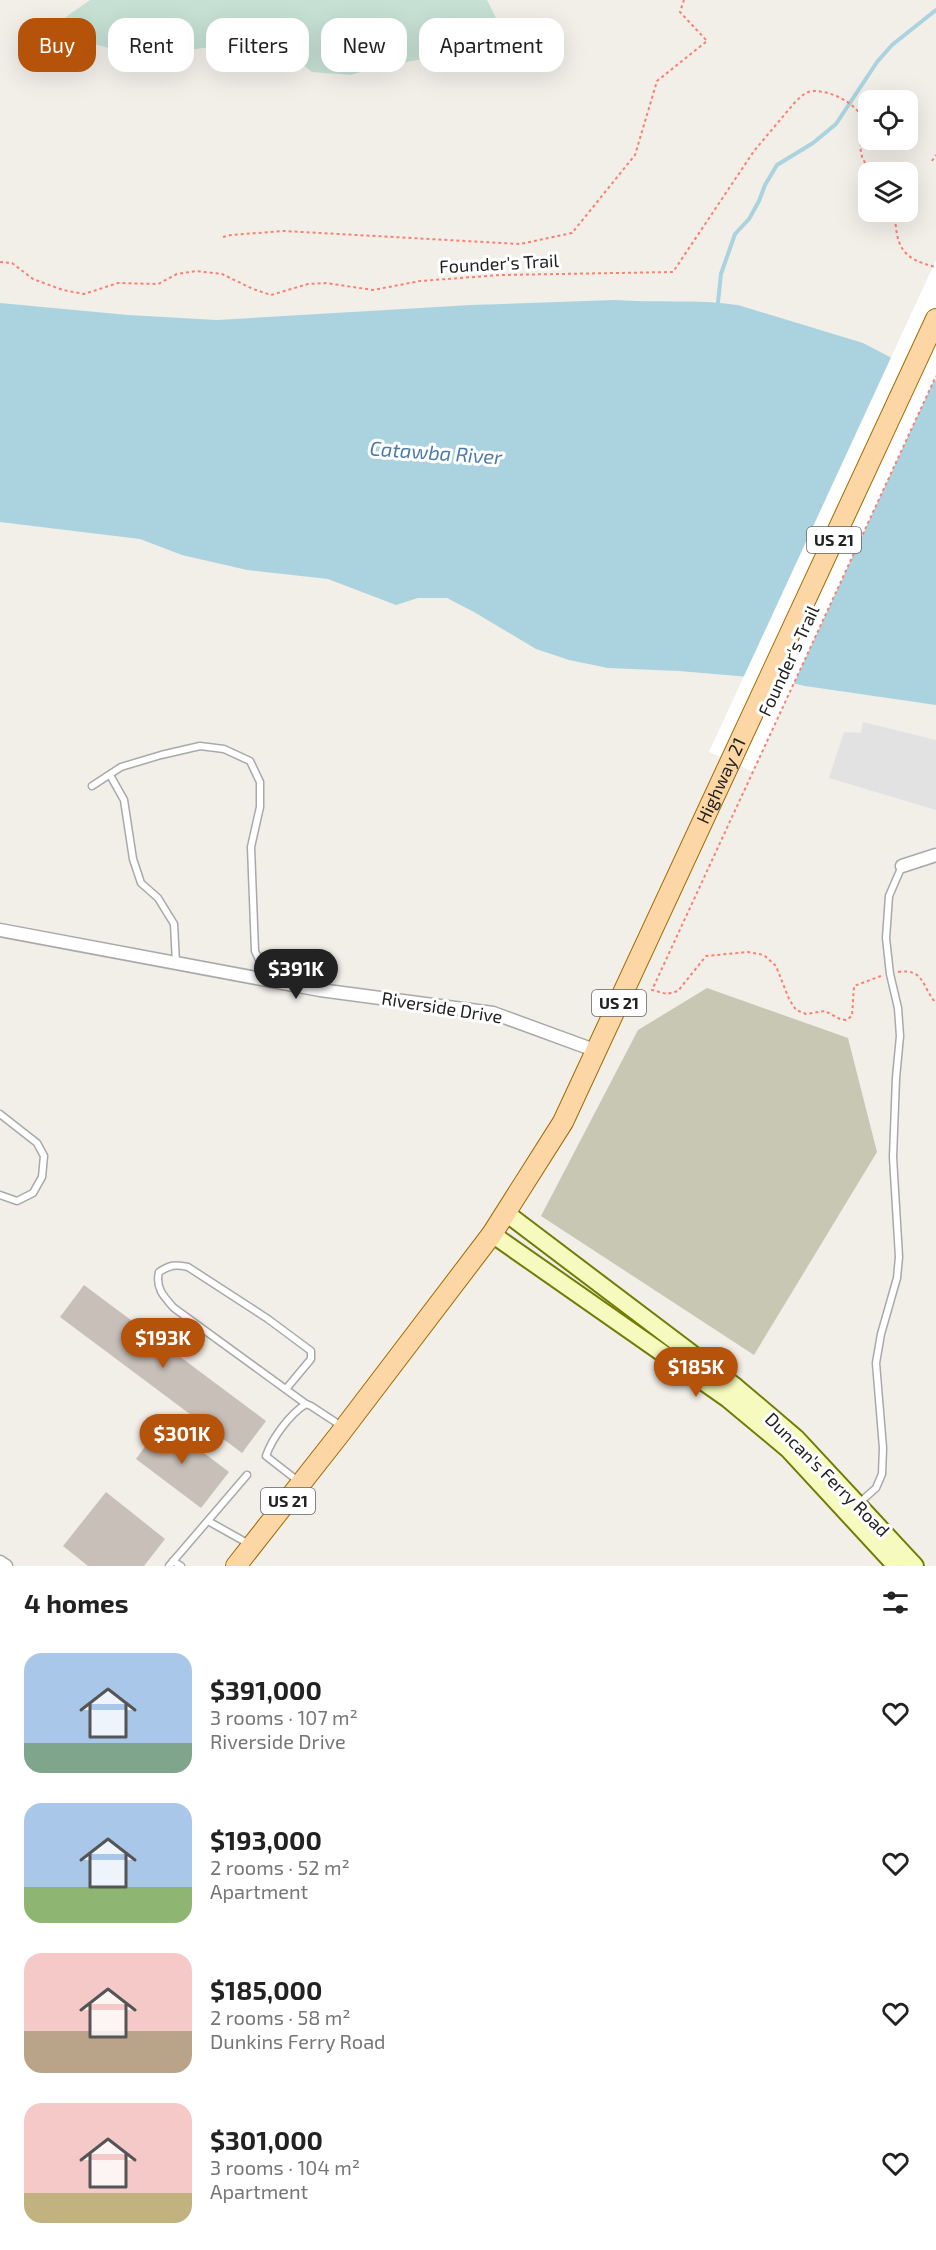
<!DOCTYPE html>
<html lang="en">
<head>
<meta charset="utf-8">
<style>
  :root { --surface:#fff; --page:#f6f6f6; --text:#222; --muted:#767676; --accent:#b45309 }
  body { margin:0; font-family:"Exo 2",sans-serif; background:var(--page); color:var(--text); height:100vh; display:flex; flex-direction:column; font-size:22px; white-space:nowrap }
  * { box-sizing:border-box; margin:0 }
  p { font-size:20px; color:var(--muted) }
  .icon { flex:none; width:33px; height:33px; fill:none; stroke:currentColor; stroke-width:2; stroke-linecap:round; stroke-linejoin:round }
  .map { position:relative; height:1566px; overflow:hidden }
  .side { display:flex; flex-direction:column; background:var(--surface); flex:1 }
  .side>* { flex:none }
  .banner { position:absolute; left:18px; top:18px; width:600px; height:54px; display:flex; gap:12px }
  .controls { position:absolute; left:858px; top:90px; display:grid; gap:12px }
  .controls a { display:grid; place-items:center; width:60px; height:60px; border-radius:12px; background:var(--surface); box-shadow:0 6px 24px #0002; font-size:30px }
  .price { position:absolute; translate:-50% -51px; padding:0 14px; border-radius:21px; background:var(--accent); color:#fff; font-size:20px; line-height:39px; filter:drop-shadow(0 2px 3px #0008) }
  .price::after { content:''; position:absolute; left:50%; top:36px; width:18px; height:14px; margin-left:-9px; background:inherit; clip-path:polygon(0 0,100% 0,50% 100%) }
  .price.active { background:#222; color:#fff }
  ul { padding:0; list-style:none }
  li { display:flex; align-items:center; gap:18px; height:150px; padding:0 24px }
  li span { display:grid; place-items:center; flex:none; width:168px; height:120px; border-radius:18px; color:#555 }
  li>.icon { margin-inline-start:auto }
  span .icon { width:72px; height:72px; fill:#fffc; stroke-width:1 }
  li b { font-size:26px }
  h2 { display:flex; justify-content:space-between; align-items:center; height:72px; padding:0 24px; font-size:26px }
  .pill { padding:0 21px; border-radius:18px; background:var(--surface); box-shadow:0 6px 24px #0002; font-size:21px; line-height:54px }
  .pill.active { background:var(--accent); color:#fff }
  .map>svg:first-child { display:block }
</style>
</head>
<body>
<div class="map">
<svg width="936" height="1566" viewBox="0 0 936 1566">
  <rect width="100%" height="100%" fill="#f2efe9"/>
  <polygon fill="#c7c7b4" points="707,988 848,1038 877,1152 754,1355 541,1216 638,1030"/>
  <polygon fill="#c6e0d4" points="90,0 487,0 501,28 484,43 456,53 373,68 351,75 312,72 278,46 250,41 142,57 79,40 63,19"/>
  <polygon fill="#e2e2e2" points="863,722 936,740 936,810 829,778 844,732 861,733"/>
  <path fill="#aad3df" d="M614,300C655,303 697,299 738,305L863,343L936,381V705L805,686L774,679L679,671L608,668L569,660L536,649L474,612L447,598H418L396,605L328,579L247,570L182,555L140,539L0,522V303L128,315L217,320L471,305Z"/>
  <polygon fill="#fff" points="936,260 936,376 753,772 709,752"/>
  <g fill="none" stroke-linecap="round" stroke-linejoin="round">
    <polyline stroke="#aad3df" stroke-width="4" points="718,302 721,274 735,234 749,219 759,201 765,185 777,165 813,143 836,124 877,62 892,45 936,10"/>
  </g>
  <g fill="#c7bfb8">
    <polygon points="84,1285 266,1421 242,1453 60,1317"/>
    <polygon points="163,1422 229,1472 201,1508 136,1459"/>
    <polygon points="106,1492 165,1539 144,1566 88,1566 63,1546"/>
  </g>
  <g fill="none" stroke-linecap="round" stroke-linejoin="round">
    <g stroke="#a9a9a9" stroke-width="9">
      <g id="lane">
        <polyline points="110,775 124,800 133,859 141,883 158,898 174,924 176,963"/>
        <polyline points="92,786 121,767 161,755 200,746 224,749 250,761 260,782 260,807 251,847 255,951 268,980"/>
        <polyline points="0,1114 37,1143 44,1156 42,1177 33,1193 17,1201 0,1195"/>
        <path d="M286,1389L311,1359V1351L268,1319L188,1267C175,1264 170,1265 159,1272C155,1288 164,1297 174,1308L306,1404"/>
        <path d="M298,1481L266,1456C272,1438 290,1414 306,1404L311,1406L343,1427"/>
        <polyline points="859,1503 876,1488 882,1474 883,1448 876,1363 881,1334 897,1278 899,1257 893,1157 896,1078 900,1036 898,1008 890,974 886,938 889,896 902,866"/>
        <polyline points="208,1521 249,1544"/>
        <polyline points="173,1561 181,1566"/>
        <polyline points="169,1566 247,1475"/>
      </g>
    </g>
    <g stroke="#a9a9a9" stroke-width="15">
      <g id="street">
        <polyline points="902,866 936,855"/>
        <polyline points="0,930 320,990 493,1013 597,1051"/>
        <polyline points="0,1562 6,1566"/>
      </g>
    </g>
    <g stroke="#707d05" stroke-width="20">
      <g id="secondary">
        <polyline points="506,1213 736,1387 796,1438 915,1566"/>
        <polyline points="492,1234 728,1399 788,1449 896,1566"/>
      </g>
    </g>
    <g stroke="#a06b00" stroke-width="22">
      <g id="primary">
        <path id="s1" d="M236,1566L339,1435L492,1234L563,1122L936,319"/>
      </g>
    </g>
    <g stroke="#fa8072" stroke-width="2" stroke-dasharray="3 3" stroke-linecap="butt">
      <polyline points="932,161 936,155"/>
      <path d="M895,212C896,246 901,259 936,267"/>
      <polyline points="223,237 231,235 284,231 520,244 572,233 635,155 657,81 707,41 680,12 684,0"/>
      <path d="M0,262L12,263L33,279L63,290L84,294L118,283L158,284L177,274L196,271L222,274L253,289L271,295L308,284L326,283L373,290L420,281L501,275L673,272L754,151L796,101C801,97 805,92 812,91C828,90 853,101 861,116C871,135 848,146 872,172"/>
      <path d="M898,972C925,968 922,988 936,1003"/>
      <polyline points="881,976 854,986 852,1016 846,1020 840,1019 825,1011 806,1014 796,1010 789,999 776,966 764,955 748,952 706,956 678,991 667,994 652,990 936,376"/>
    </g>
    <use href="#lane" stroke="#fff" stroke-width="6"/>
    <use href="#street" stroke="#fff" stroke-width="12"/>
    <use href="#secondary" stroke="#f7fabf" stroke-width="16"/>
    <use href="#primary" stroke="#fcd6a4" stroke-width="20"/>
  </g>
  <g text-anchor="middle" stroke-width="6" stroke-linejoin="round" paint-order="stroke">
    <g fill="#fff" stroke="#646464" stroke-width="1.5">
      <rect x="807" y="527" width="54" height="26" rx="4.5"/>
      <rect x="592" y="990" width="54" height="26" rx="4.5"/>
      <rect x="261" y="1488" width="54" height="26" rx="4.5"/>
    </g>
    <g font-size="16" font-weight="bold" fill="#222">
      <text x="834" y="546">US 21</text>
      <text x="619" y="1009">US 21</text>
      <text x="288" y="1507">US 21</text>
    </g>
    <g font-size="18" fill="#222" stroke="#fff">
      <text transform="translate(499 264) rotate(-3)" y="6">Founder's Trail</text>
      <text transform="translate(789 661) rotate(-65)" y="6">Founder's Trail</text>
      <text dy="6" stroke="none"><textPath href="#s1" startOffset="928">Highway 21</textPath></text>
      <text transform="translate(442 1008) rotate(9)" y="6">Riverside Drive</text>
      <text transform="translate(827 1475) rotate(45)" y="6">Duncan's Ferry Road</text>
    </g>
    <g font-size="20" font-style="italic" fill="#4a7aab" stroke="#fff">
      <text transform="translate(436 453) rotate(4)" y="7">Catawba River</text>
    </g>
  </g>
</svg>
<div class="controls">
<a><svg class="icon" aria-label="locate" viewBox="0 0 24 24"><circle cx="12" cy="12" r="6"/><path d="M12 2v4M12 18v4M2 12h4M18 12h4"/></svg></a>
<a><svg class="icon" aria-label="layers" viewBox="0 0 24 24"><path d="M12 4l9 5-9 5-9-5zM3 14l9 5 9-5"/></svg></a>
</div>
<b class="price active" style="left:296px;top:1000px">$391K</b>
<b class="price" style="left:163px;top:1369px">$193K</b>
<b class="price" style="left:696px;top:1398px">$185K</b>
<b class="price" style="left:182px;top:1465px">$301K</b>
<div class="banner">
<a class="pill active">Buy</a>
<a class="pill">Rent</a>
<a class="pill">Filters</a>
<a class="pill">New</a>
<a class="pill">Apartment</a>
</div>
</div>
<section class="side">
<h2>4 homes<svg class="icon" aria-label="filters" viewBox="0 0 24 24"><path d="M4 7h16M4 17h16"/><circle cx="9" cy="7" r="2"/><circle cx="15" cy="17" r="2"/></svg></h2>
<ul>
<li><span style="background:linear-gradient(#a9c7e8 75%,#7fa58c 0)"><svg class="icon" aria-label="home" viewBox="0 0 24 24"><path d="M3 11l9-7 9 7M6 9v11h12V9"/></svg></span><div><b>$391,000</b><p>3 rooms · 107 m²</p><p>Riverside Drive</p></div><svg class="icon" aria-label="heart" viewBox="0 0 24 24"><path d="M12 20l-8-8c-3-5 5-10 8-4 3-6 11-1 8 4z"/></svg></li>
<li><span style="background:linear-gradient(#a9c7e8 70%,#8fb573 0)"><svg class="icon" aria-label="home" viewBox="0 0 24 24"><path d="M3 11l9-7 9 7M6 9v11h12V9"/></svg></span><div><b>$193,000</b><p>2 rooms · 52 m²</p><p>Apartment</p></div><svg class="icon" aria-label="heart" viewBox="0 0 24 24"><path d="M12 20l-8-8c-3-5 5-10 8-4 3-6 11-1 8 4z"/></svg></li>
<li><span style="background:linear-gradient(#f6c9c9 65%,#b9a48a 0)"><svg class="icon" aria-label="home" viewBox="0 0 24 24"><path d="M3 11l9-7 9 7M6 9v11h12V9"/></svg></span><div><b>$185,000</b><p>2 rooms · 58 m²</p><p>Dunkins Ferry Road</p></div><svg class="icon" aria-label="heart" viewBox="0 0 24 24"><path d="M12 20l-8-8c-3-5 5-10 8-4 3-6 11-1 8 4z"/></svg></li>
<li><span style="background:linear-gradient(#f6c9c9 75%,#c2b280 0)"><svg class="icon" aria-label="home" viewBox="0 0 24 24"><path d="M3 11l9-7 9 7M6 9v11h12V9"/></svg></span><div><b>$301,000</b><p>3 rooms · 104 m²</p><p>Apartment</p></div><svg class="icon" aria-label="heart" viewBox="0 0 24 24"><path d="M12 20l-8-8c-3-5 5-10 8-4 3-6 11-1 8 4z"/></svg></li>
</ul>
</section>
</body>
</html>
